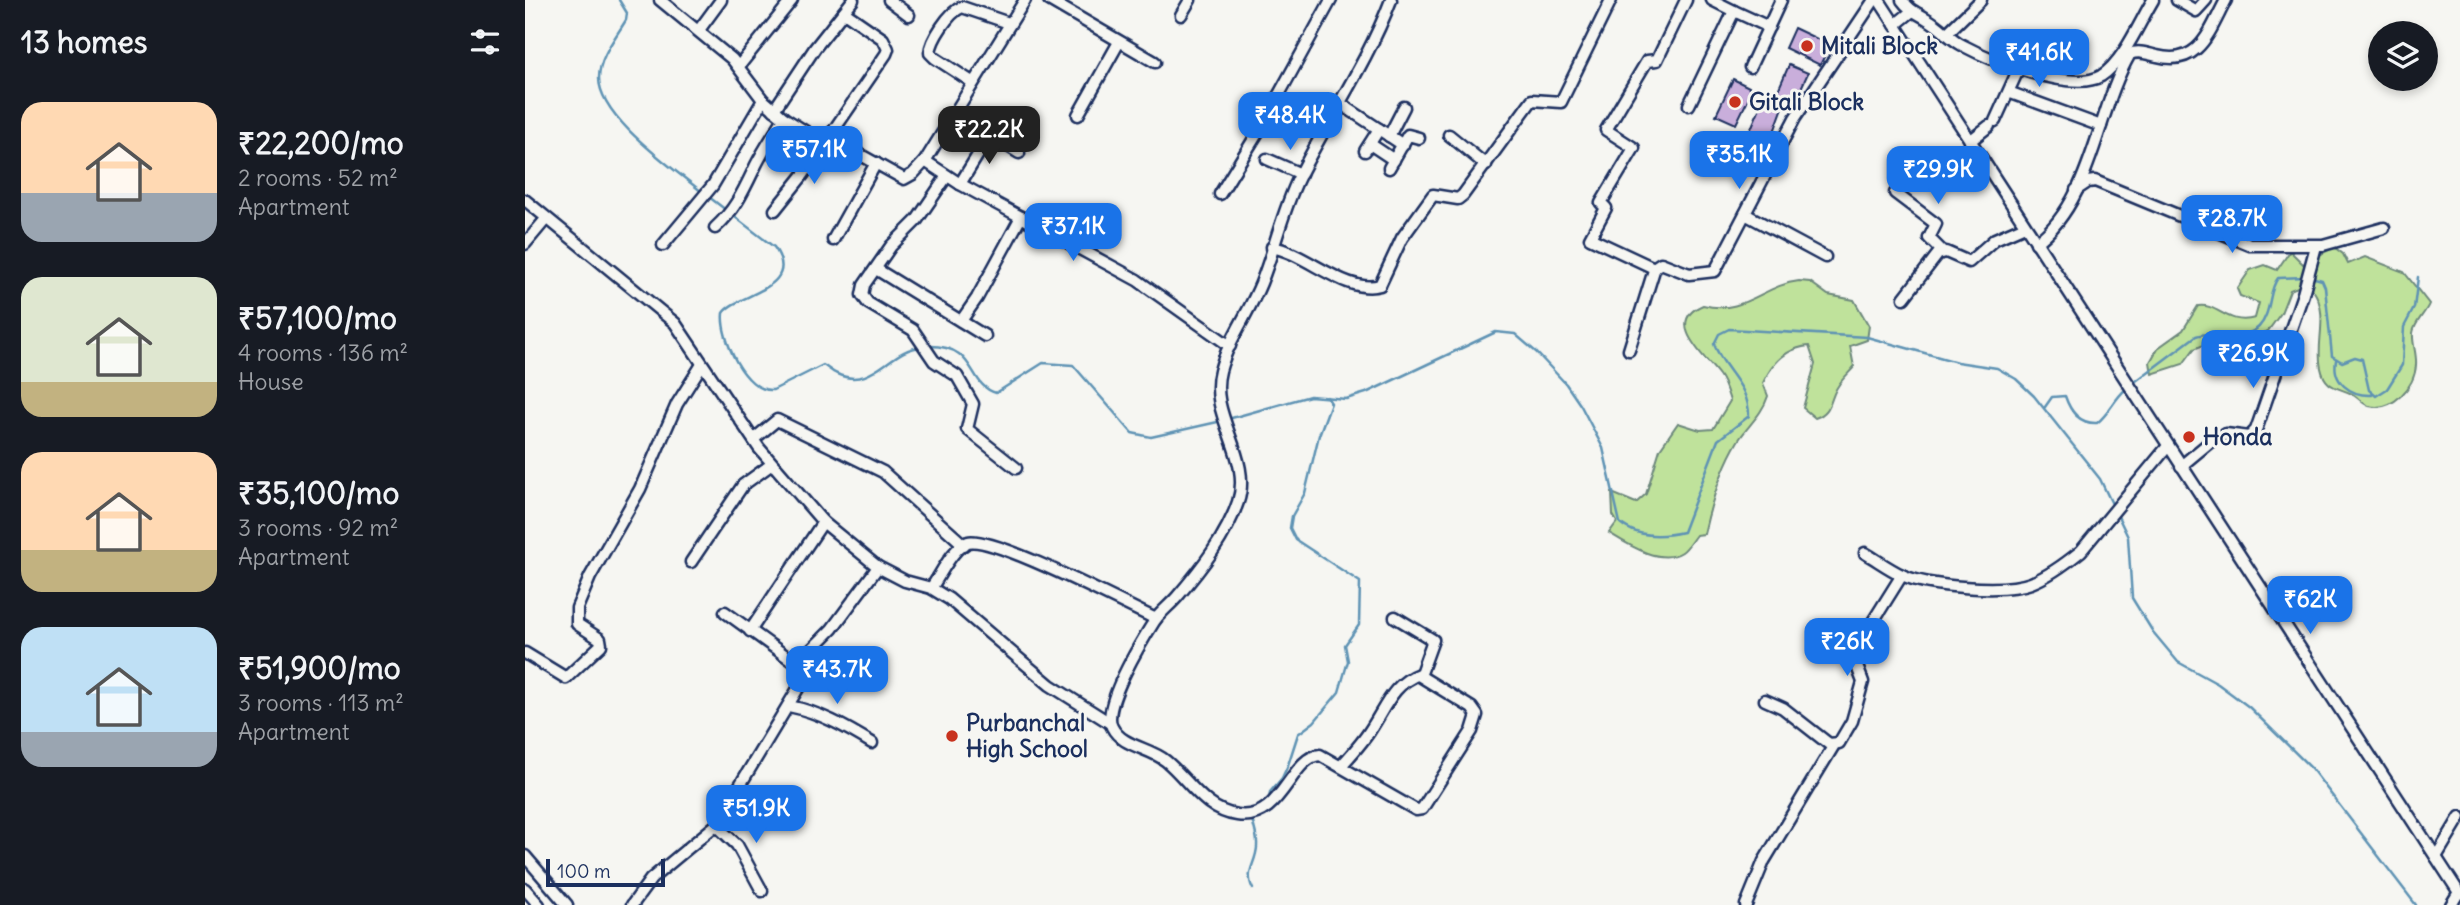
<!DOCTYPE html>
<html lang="en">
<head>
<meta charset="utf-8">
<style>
  :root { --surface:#171b24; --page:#242831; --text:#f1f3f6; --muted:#9ea1a6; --accent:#1a73e8 }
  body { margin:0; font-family:Delius,sans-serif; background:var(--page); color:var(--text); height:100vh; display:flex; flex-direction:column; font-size:26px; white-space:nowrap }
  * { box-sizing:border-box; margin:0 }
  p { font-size:23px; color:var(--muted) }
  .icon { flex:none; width:38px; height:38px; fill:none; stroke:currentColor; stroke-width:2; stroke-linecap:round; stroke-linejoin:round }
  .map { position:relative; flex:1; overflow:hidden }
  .details { display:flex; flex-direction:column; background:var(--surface); width:525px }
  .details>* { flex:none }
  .fabs { position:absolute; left:1843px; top:21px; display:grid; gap:14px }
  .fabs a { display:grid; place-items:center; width:70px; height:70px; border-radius:50%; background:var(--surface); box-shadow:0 4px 10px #0003; font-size:35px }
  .scale { position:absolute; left:21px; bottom:18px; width:119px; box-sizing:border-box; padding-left:7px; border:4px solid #1b2f5e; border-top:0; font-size:19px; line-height:24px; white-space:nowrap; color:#1b2f5e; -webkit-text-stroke:5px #f6f6f2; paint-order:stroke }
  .price { position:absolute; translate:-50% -60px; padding:0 16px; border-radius:14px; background:var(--accent); color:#fff; font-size:23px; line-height:46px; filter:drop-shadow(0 2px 4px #0008) }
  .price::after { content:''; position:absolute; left:50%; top:42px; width:21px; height:16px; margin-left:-10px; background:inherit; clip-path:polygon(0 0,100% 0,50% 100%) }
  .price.active { background:#222; color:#fff }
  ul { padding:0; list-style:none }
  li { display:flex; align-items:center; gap:21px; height:175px; padding:0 21px }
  li span { display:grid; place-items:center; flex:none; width:196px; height:140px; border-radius:21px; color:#555 }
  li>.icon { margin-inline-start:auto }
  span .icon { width:84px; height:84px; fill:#fffc; stroke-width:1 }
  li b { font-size:30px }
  h2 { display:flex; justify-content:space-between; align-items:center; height:84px; padding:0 21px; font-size:30px }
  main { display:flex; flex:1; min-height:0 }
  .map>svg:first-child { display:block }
</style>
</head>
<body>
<main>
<section class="details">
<h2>13 homes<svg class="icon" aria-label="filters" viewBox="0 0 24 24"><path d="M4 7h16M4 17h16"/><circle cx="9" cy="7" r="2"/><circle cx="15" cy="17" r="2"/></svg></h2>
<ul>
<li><span style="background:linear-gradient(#ffd9b3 65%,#9aa5b1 0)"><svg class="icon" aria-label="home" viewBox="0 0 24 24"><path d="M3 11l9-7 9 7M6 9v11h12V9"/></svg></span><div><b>₹22,200/mo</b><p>2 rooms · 52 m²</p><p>Apartment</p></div></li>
<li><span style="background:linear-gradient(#dfe7d0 75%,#c2b280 0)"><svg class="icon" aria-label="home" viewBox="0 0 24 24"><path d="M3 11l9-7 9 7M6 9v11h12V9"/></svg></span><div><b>₹57,100/mo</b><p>4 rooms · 136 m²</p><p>House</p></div></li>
<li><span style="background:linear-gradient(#ffd9b3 70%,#c2b280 0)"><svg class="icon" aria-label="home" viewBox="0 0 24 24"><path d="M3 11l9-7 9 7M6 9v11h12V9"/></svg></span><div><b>₹35,100/mo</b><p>3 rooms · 92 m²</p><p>Apartment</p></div></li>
<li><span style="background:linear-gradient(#bfe0f5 75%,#9aa5b1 0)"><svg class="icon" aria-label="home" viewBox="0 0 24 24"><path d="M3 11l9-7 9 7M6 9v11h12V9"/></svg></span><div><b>₹51,900/mo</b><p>3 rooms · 113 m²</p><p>Apartment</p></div></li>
</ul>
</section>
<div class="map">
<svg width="1935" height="905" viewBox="0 0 1935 905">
  <rect width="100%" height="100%" fill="#f6f6f2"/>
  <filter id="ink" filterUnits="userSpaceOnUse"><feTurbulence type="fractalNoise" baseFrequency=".0143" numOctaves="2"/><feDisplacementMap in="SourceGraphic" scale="14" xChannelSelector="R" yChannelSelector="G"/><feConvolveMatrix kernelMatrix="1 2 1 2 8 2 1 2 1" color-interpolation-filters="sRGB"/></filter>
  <g filter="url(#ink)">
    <g fill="#bfe29b" stroke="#6d887c" stroke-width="2">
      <path d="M1809,247L1818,254L1823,264L1840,257L1879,272L1904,304C1900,314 1889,323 1888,333C1887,343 1892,354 1891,365C1890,387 1867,412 1844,406C1837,404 1833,397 1827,394C1812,387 1800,388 1796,368C1790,342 1805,314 1788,290L1775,286L1765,290L1756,313L1743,331L1702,347L1681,344L1669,349L1658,364L1627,374L1625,362L1633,348L1658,330L1673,306C1693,303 1702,326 1730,318L1734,303L1715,296L1712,289L1725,270L1740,265L1752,270L1765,251L1778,264Z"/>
      <path d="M1274,281L1285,282L1303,295L1329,300L1344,326L1342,340L1325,346L1329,367C1324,373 1317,379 1313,386C1304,399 1308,412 1290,418L1278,408L1290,364L1284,346C1262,348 1247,363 1238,383L1243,396C1237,415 1223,425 1213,441C1196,469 1186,503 1179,534L1171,535C1167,540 1162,549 1157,552C1135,566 1102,544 1084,533L1092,522L1088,515L1087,493L1111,503L1121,494L1135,449L1153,423L1175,430L1188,429L1205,401C1202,392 1200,383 1194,375C1182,358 1137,322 1178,305C1219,316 1238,285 1274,281Z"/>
    </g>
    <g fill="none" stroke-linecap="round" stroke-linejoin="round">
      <g stroke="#5f93b4" stroke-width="2.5">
        <path d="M94,0L102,13L101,20C91,37 74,57 74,78C74,118 150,169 178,193"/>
        <path d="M184,197L249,247C279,289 212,293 198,313C195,337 220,393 248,390L298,365C303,368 307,372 312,374C348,391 365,348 397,347"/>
        <polyline points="1786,277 1797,280 1800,287 1807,356 1817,362 1830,357 1837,359 1844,390 1851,396 1862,389 1877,365 1879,327 1889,308 1893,277"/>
        <path d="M403,346C453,345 442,385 471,393L518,363L548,365L607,433L626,437L697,421"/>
        <path d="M1811,360C1807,382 1825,396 1847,395"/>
        <path d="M1607,384L1671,336C1696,328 1729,348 1741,315C1746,303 1745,288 1753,278L1780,277"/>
        <path d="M1520,407L1527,397L1540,396C1545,411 1554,424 1572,423C1584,414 1589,399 1601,389"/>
        <path d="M703,419L785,396L821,399L841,393L971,332L990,334L1011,352L1041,384L1056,406L1078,448L1095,523C1113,538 1136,537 1158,532L1193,440L1224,416C1224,384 1199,371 1189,344L1194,334L1204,329L1342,337L1432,362L1472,368L1491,379L1509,396L1575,479L1588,506"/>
        <polyline points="1591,512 1603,537 1607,598 1628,632 1653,662 1693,684 1724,707 1786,768 1891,905"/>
        <polyline points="744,800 745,792 757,778 763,765 773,734 789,722 814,692 823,661 820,645 834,625 835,582 771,540 765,528 767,516 780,493 794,435 806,403 802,397"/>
        <path d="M727,819C729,828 733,838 732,847C731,864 719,872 728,889"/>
      </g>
    </g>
    <g fill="#c9aedb" stroke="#1b2f5e" stroke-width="2">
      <polygon points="1269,28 1305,45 1295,65 1260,48"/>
      <polygon points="1264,65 1283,73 1268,106 1260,102 1246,140 1225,131 1239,98 1248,102"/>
      <polygon points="1208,79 1228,89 1211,124 1191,115"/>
    </g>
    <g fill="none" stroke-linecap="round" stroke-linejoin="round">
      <g stroke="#1b2f5e" stroke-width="15">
        <g id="minor">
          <polyline points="135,0 207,59 238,100 259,118 286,135 334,154 379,179 388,174 400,161 500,0"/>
          <polyline points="364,0 384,15"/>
          <polyline points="524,0 630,62"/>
          <path d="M866,0C842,63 804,117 774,177C757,212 750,248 736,283C724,313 703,340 695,371C683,416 728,457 713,502C701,537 676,569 652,597C645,605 636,612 630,620C618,639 576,707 587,727C597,747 624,747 641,761C663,779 680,811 712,815C757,822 765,757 795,755L891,810L897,809L947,731L952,715L947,708L895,676L908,640L870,617"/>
          <polyline points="1354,0 1935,894"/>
          <path d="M1377,0C1385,11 1391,12 1402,19C1415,26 1424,38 1437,45C1465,60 1547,93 1576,76C1599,61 1614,23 1628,0"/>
          <polyline points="1652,0 1671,11 1681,0"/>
          <polyline points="1209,11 1244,27"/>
          <polyline points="656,15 665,0"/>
          <polyline points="1370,25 1386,12"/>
          <polyline points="174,30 196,0"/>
          <polyline points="1421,34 1456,0"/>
          <polyline points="214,66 267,0"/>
          <polyline points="1225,67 1256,0"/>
          <path d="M447,82L410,58L405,53C406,40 424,12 437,7L484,23"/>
          <polyline points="1486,93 1576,126"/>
          <polyline points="816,104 878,145"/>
          <polyline points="1164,105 1209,11 1187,0"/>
          <polyline points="249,110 290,48 328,0"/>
          <polyline points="553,115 594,42"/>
          <polyline points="1470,121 1494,68"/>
          <polyline points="924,135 961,165"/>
          <polyline points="864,136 879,107"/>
          <polyline points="1445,141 1464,126"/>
          <polyline points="845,144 869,160"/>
          <polyline points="840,151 854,129"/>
          <polyline points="742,159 776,174"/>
          <polyline points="400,161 435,184 612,280 705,346"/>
          <polyline points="864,168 883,135 894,138"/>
          <polyline points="422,176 392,220 366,246 339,285 337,295 343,303 388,330 409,361 432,376 448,404 442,429 491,468"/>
          <polyline points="435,184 465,135 494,153"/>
          <polyline points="1551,190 1563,182 1570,181 1725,245 1798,245 1859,228"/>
          <polyline points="1370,193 1411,224 1404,238 1417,251"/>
          <polyline points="695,194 735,129 806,0"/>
          <polyline points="0,200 150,323 234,448 298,522 353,567 380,581 406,588 424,599 525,685 585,723"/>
          <polyline points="250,210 278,175 361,54 363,49 358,39 319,12"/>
          <polyline points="1220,214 1300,257"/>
          <path d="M190,228C211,209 219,190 231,165C239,149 250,133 259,118"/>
          <polyline points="308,240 351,163"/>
          <path d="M1511,243C1568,200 1571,112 1605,54C1614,50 1623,54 1632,56C1674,67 1684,32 1701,0"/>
          <polyline points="0,244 21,219"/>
          <polyline points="138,245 188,185 238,100"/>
          <path d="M747,247C781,253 822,295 855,285L877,238L908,195L933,199L938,195L1007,100L1036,102L1086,0"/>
          <polyline points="1129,268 1065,238 1081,208 1076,203 1109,148 1081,130 1122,61 1132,60 1161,0"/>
          <polyline points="351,269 460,336"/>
          <polyline points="1379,298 1413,254 1421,252 1444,262 1470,239 1500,226"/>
          <polyline points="436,321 452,298 496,217"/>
          <polyline points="1104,350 1130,267 1136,263 1164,274 1190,271 1270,118 1349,0"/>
          <polyline points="229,439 252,420 358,472 439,545"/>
          <polyline points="1656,466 1691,437 1701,434 1724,437 1731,430 1778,294 1791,246"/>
          <path d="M1340,553C1352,560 1364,569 1377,575C1403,587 1479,593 1506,583C1524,576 1540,564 1556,551L1643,446"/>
          <polyline points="166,562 218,485 247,464"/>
          <path d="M406,588C415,576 428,547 443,542C468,535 601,605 631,619"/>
          <polyline points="225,631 298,522"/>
          <polyline points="0,653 41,678 76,645 75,639 52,624 52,608 65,577 115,489 152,404 176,366"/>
          <polyline points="272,664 307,629 353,567"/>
          <polyline points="1240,700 1258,708 1304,744 1314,743 1327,721 1338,682 1330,661 1337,639 1377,575"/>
          <path d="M264,706C294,712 321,727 347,743"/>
          <path d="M816,766C826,755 836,744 844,732C860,709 867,684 894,674"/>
          <polyline points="191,825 212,845 237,891"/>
          <polyline points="0,856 42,905"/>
          <polyline points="1911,857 1935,817"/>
          <polyline points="0,889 14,905"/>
          <polyline points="107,905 126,879 191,825 274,687 276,673 272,664 200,612"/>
          <polyline points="1221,905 1239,861 1309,745"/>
          <polyline points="1926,905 1934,892"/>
        </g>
      </g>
      <use href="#minor" stroke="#f6f6f2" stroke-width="10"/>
    </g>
  </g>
  <g fill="#c8321e" stroke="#f6f6f2" stroke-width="2.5">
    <circle cx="1282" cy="46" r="7"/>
    <circle cx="1210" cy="102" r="7"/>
    <circle cx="1664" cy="437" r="7"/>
    <circle cx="427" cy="736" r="7"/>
  </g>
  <g text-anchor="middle" stroke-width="6" stroke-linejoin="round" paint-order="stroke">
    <g font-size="23" font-weight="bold" fill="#1b2f5e" stroke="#f6f6f2" text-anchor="start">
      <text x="1296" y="54">Mitali Block</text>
      <text x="1224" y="110">Gitali Block</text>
      <text x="1678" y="445">Honda</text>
      <text x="441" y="731">Purbanchal<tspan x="441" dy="26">High School</tspan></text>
    </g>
  </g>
</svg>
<div class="fabs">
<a><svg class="icon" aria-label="layers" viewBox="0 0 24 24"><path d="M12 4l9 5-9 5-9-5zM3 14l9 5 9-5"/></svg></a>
</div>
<div class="scale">100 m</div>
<b class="price" style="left:1514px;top:89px">₹41.6K</b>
<b class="price" style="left:765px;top:152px">₹48.4K</b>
<b class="price active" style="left:464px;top:166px">₹22.2K</b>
<b class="price" style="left:289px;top:186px">₹57.1K</b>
<b class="price" style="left:1214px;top:191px">₹35.1K</b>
<b class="price" style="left:1413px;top:206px">₹29.9K</b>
<b class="price" style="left:1707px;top:255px">₹28.7K</b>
<b class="price" style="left:548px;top:263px">₹37.1K</b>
<b class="price" style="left:1728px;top:390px">₹26.9K</b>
<b class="price" style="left:1785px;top:636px">₹62K</b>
<b class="price" style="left:1322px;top:678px">₹26K</b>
<b class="price" style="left:312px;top:706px">₹43.7K</b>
<b class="price" style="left:231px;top:845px">₹51.9K</b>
</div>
</main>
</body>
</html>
